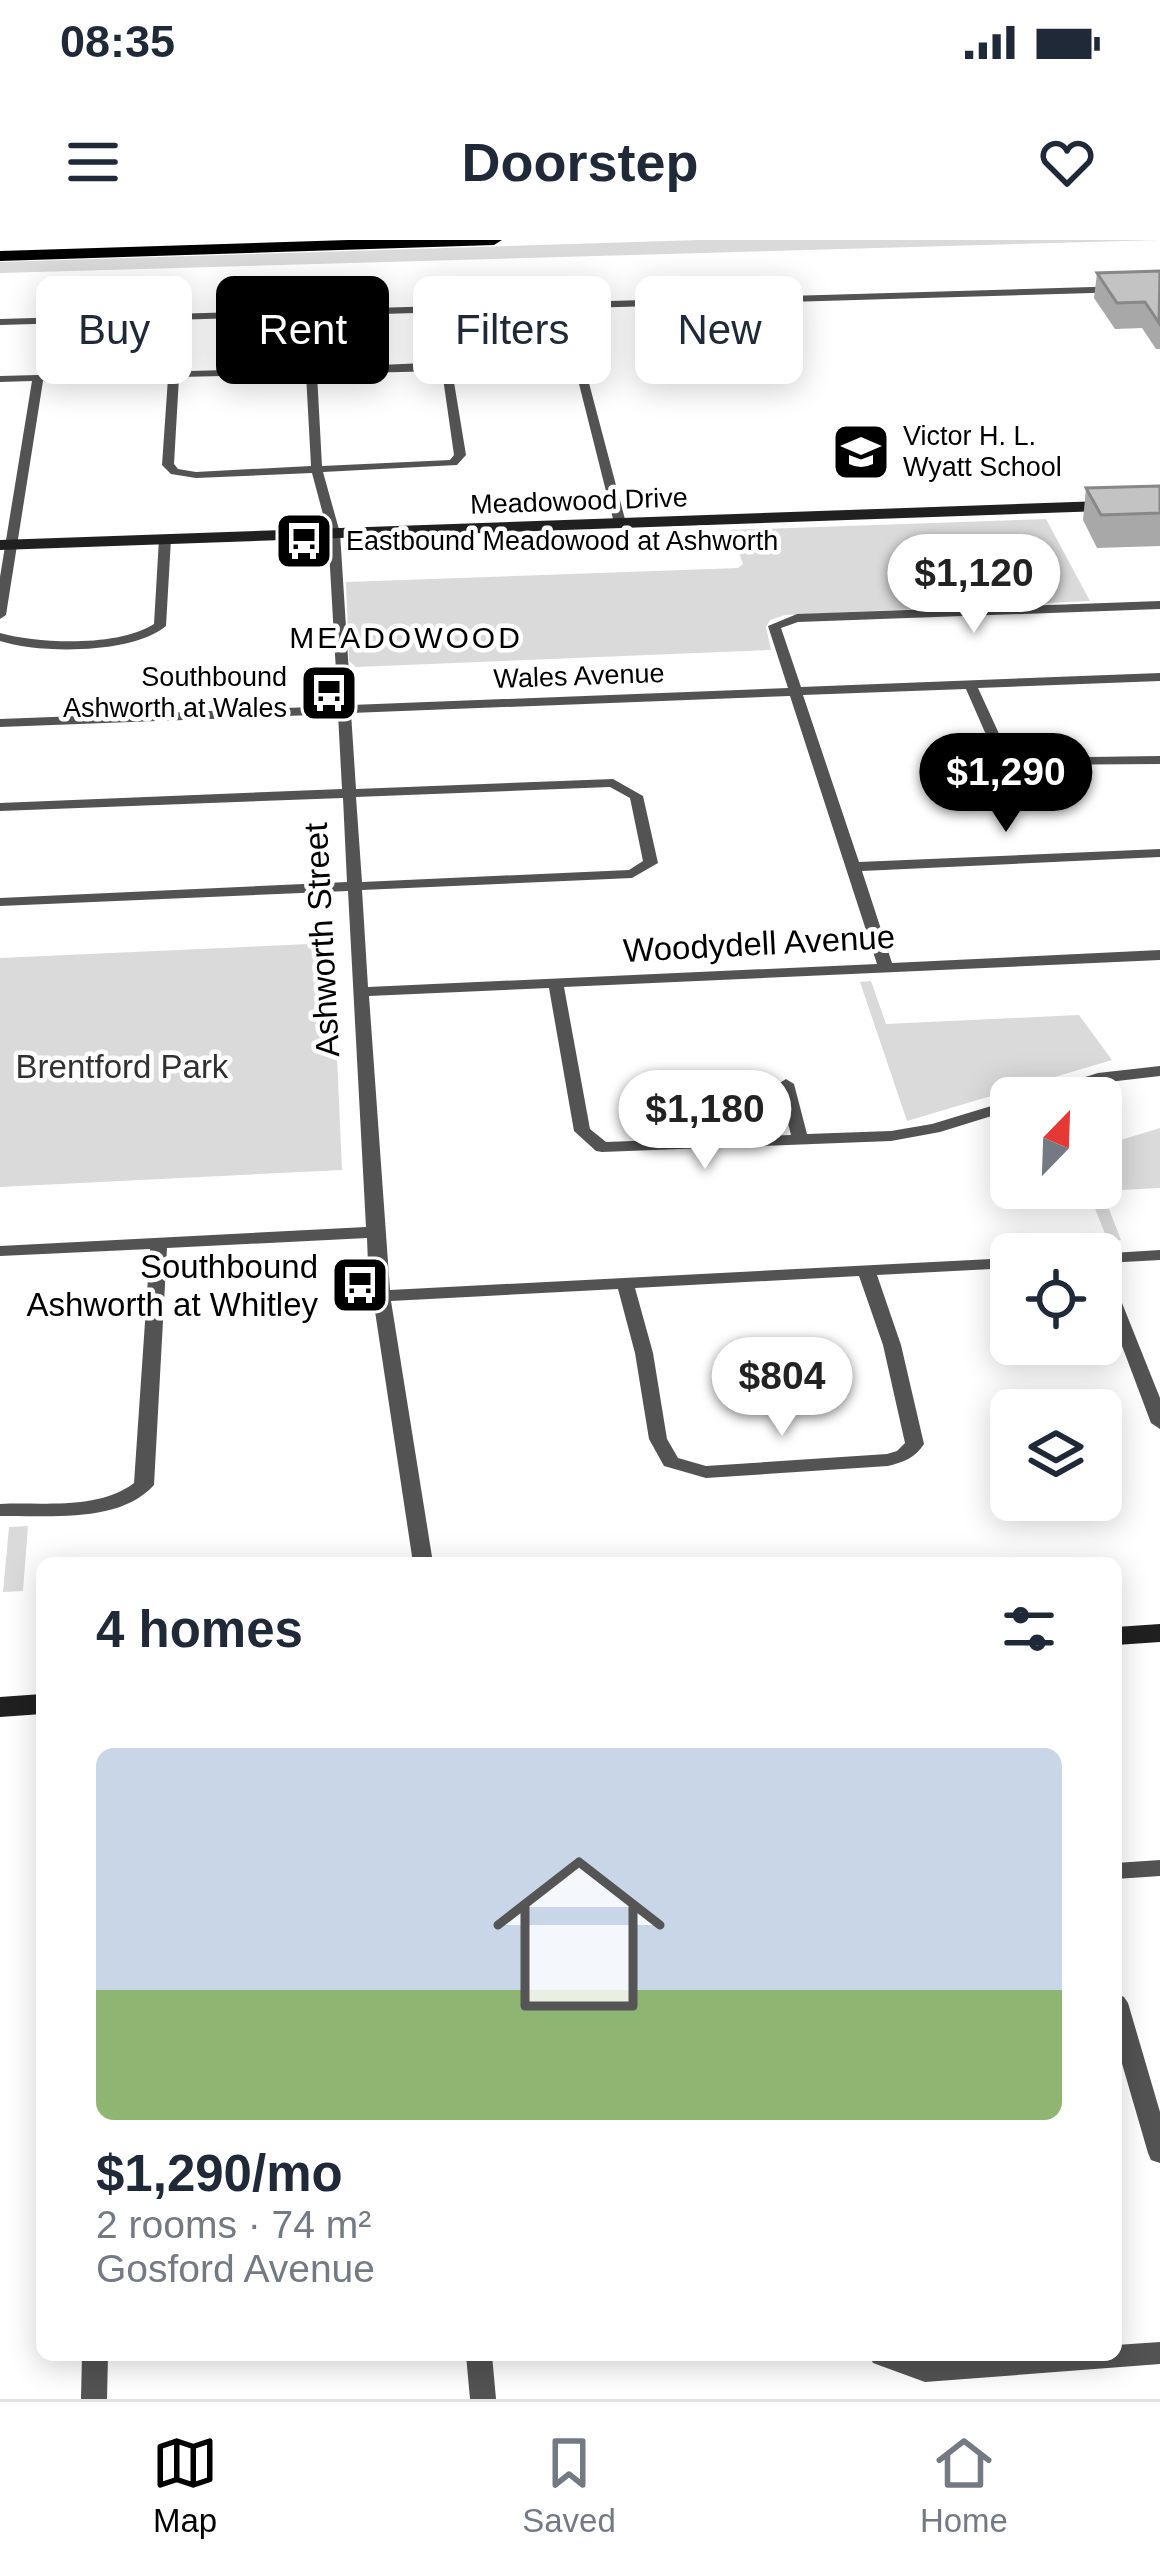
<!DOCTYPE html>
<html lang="en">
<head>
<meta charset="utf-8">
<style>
  :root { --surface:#fff; --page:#f2f2f3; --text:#1f2937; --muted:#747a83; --line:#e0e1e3; --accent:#000 }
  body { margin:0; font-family:Arial,sans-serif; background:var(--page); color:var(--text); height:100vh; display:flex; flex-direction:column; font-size:45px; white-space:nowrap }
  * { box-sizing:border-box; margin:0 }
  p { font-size:39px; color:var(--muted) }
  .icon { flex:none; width:66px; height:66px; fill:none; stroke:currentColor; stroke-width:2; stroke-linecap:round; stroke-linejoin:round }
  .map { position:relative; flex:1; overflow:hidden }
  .details { position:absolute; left:36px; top:1317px; width:1086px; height:804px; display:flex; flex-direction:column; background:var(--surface); border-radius:18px; box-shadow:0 6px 30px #0003 }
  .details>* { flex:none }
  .top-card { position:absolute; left:36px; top:36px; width:1089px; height:108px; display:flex; gap:24px }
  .needle { width:78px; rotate:23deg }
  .controls { position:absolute; left:990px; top:837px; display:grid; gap:24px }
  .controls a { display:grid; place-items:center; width:132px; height:132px; border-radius:18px; background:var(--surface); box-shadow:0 6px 30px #0003; font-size:60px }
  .price { position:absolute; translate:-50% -102px; padding:0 27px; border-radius:42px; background:#fff; color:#222; font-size:39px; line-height:78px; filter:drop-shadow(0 3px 6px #0008) }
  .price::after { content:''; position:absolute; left:50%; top:72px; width:36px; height:27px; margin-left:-18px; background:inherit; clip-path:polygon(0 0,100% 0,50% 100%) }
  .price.current { background:var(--accent); color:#fff }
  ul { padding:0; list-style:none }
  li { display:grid; align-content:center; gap:24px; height:636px; padding:0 60px }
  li+li { border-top:3px solid var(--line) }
  li span { display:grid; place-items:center; height:372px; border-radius:18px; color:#555 }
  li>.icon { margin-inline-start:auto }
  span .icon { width:216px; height:216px; fill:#fffc; stroke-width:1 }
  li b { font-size:51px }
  h2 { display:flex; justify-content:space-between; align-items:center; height:144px; padding:0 60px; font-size:51px }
  .tag { padding:0 42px; border-radius:18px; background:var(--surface); box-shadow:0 6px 30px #0003; font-size:42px; line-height:108px }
  .tag.current { background:var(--accent); color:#fff }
  .status { display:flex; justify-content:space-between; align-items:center; height:84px; padding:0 60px; background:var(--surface); direction:ltr }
  .status svg { height:33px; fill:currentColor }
  header { display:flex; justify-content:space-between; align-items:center; height:156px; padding:0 60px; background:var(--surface); font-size:54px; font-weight:800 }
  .tabs { display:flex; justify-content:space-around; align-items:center; height:168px; border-top:3px solid var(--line); background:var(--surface); font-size:33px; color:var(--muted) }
  .tabs a { display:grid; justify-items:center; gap:6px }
  .tabs .current { color:var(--accent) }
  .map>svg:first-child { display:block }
</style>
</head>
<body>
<div class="status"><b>08:35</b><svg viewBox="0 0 49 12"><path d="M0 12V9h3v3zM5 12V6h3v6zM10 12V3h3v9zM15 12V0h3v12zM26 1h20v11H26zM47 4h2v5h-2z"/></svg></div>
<header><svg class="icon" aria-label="menu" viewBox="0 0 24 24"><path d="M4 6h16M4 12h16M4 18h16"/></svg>Doorstep<svg class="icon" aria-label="heart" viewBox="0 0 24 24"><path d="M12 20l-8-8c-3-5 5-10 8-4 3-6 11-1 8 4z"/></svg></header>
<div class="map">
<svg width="1160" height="2159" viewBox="0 0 1160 2159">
  <rect width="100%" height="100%" fill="#fff"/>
  <g fill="#dadada">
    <polygon points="699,0 1160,0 0,33 0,22"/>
    <polygon points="1046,279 1090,361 785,375 770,380 766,387 771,410 356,427 349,421 346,342 738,328 743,324 730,290"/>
    <polygon points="332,703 342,930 0,947 0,718"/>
    <polygon points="871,741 886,784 1079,775 1112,820 907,881 860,742"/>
    <polygon points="1160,888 1160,948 1102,951 1121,1000 1108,1001 1088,951 1006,956 1000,939 1011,935 1011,948 1101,948 1101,906"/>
    <polygon points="28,1286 23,1351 3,1352 9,1287"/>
  </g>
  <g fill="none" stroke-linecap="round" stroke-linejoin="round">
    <g fill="#535353" fill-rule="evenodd">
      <path d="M1160,45V51L313,76L316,128L446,122L570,121L585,128L626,283L620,287L614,283L576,132L568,127L452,130L466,215L457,225L323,232L340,293L351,465L788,448L768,386L797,374L1160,361V369L798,382L781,388L801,447L1160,433V441L978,448L1007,511L1017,518L1160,516V524L1009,525L994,513L966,449L803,455L859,622L1160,609V617L862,631L892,723L1160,710V720L564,747L590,889L606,902L791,895L778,844L786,839L794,844L807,894L891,891L932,884L1011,860V870L940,892L891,901L602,912L596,911L574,891L549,748L369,756L390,1050L1011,1018V1028L877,1035L901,1105L924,1204C915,1218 904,1222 888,1226L706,1238L664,1226L649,1199L635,1113L618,1049L391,1061L433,1323H413L368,1025L367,998L167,1008L154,1245C119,1284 48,1275 0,1276V1264C43,1262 99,1270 134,1243L150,1009L0,1016V1006L366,987L348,651L0,666V658L347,642L343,558L0,571V563L342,549L338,474L0,487V479L338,466L328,293L312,233L196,238L171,234L162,225L168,138L43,141L6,375L0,379V337L32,141L0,142V136L306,128L303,76L0,85V79ZM442,131L454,215L450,220L322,226L317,134ZM306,134L311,226L196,232L178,229L174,224L179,137ZM790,456L877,724L368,747L362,650L632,638L658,623L643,556L613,539L356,549L351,473ZM610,547L630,558L643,621L629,630L362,642L356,557ZM859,1036L883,1105L905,1203L897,1211L887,1214L706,1226L678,1218L667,1199L653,1113L635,1048Z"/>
      <path d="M165,295L171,299L166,386C133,414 40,414 0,401V393C39,404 118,407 154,384L159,299Z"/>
      <polygon points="1160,826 1160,836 1100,843 1051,858 1026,858 1028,855 1098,833"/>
      <polygon points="1160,1010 1160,1020 1106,1023 1160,1158 1160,1189 1151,1183 1101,1050 1101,1014 1096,1014"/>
      <polygon points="1160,1620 1160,1636 1116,1639 1116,1623"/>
      <polygon points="1116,1754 1124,1757 1128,1763 1160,1872 1160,1923 1151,1920 1148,1913 1116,1803"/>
      <polygon points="1160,2102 1160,2124 925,2142 873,2123 869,2115 915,2115 925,2118 972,2115 1116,2115 1116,2105"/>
      <polygon points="82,2115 108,2115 107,2159 81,2159"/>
      <polygon points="466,2115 492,2115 496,2159 470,2159"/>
    </g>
    <g fill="#202020" fill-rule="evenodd">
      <polygon points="1160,259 1160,269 0,310 0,300"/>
      <polygon points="1160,1384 1160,1402 1116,1405 1116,1387"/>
      <polygon points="42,1454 42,1474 0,1477 0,1457"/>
    </g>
    <polygon fill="#000" fill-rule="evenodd" points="348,0 502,0 494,5 0,21 0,11"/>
  </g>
  <g fill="#a8a8a8">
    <polygon points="1160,31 1160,109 1156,109 1142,88 1115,89 1094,58 1097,33"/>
    <polygon points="1160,246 1160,306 1097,308 1083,280 1086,248"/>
  </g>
  <g fill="#c3c3c3" stroke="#888" stroke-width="3">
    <polygon points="1160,31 1159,83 1145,62 1117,63 1097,33"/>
    <polygon points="1160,246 1160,273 1101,275 1086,248"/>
  </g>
  <defs>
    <g id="school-square" transform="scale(3)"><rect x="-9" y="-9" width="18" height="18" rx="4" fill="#000" stroke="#fff"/><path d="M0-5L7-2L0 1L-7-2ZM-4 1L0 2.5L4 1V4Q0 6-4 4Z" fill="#fff"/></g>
    <g id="bus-square" transform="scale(3)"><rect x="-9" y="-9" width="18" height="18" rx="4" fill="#000" stroke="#fff"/><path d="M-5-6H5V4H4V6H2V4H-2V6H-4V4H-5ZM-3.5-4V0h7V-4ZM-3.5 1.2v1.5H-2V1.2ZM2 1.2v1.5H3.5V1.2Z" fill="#fff"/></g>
  </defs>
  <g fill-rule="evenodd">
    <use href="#school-square" x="861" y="212"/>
    <use href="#bus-square" x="304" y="301"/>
    <use href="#bus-square" x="329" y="453"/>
    <use href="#bus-square" x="360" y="1045"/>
  </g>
  <g text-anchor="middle" stroke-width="9" stroke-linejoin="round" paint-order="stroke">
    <g font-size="27" fill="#000" stroke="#fff" text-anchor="start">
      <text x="903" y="205">Victor H. L.<tspan x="903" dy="31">Wyatt School</tspan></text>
      <text x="346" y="310">Eastbound Meadowood at Ashworth</text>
      <text x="287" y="446" text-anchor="end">Southbound<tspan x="287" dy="31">Ashworth at Wales</tspan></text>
    </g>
    <g font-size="27" fill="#000" stroke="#fff">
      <text transform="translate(579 261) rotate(-2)" y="9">Meadowood Drive</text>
      <text transform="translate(579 436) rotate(-2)" y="9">Wales Avenue</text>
    </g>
    <g font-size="30" letter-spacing="3" fill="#000" stroke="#fff">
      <text x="406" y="408">MEADOWOOD</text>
    </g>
    <g font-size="33" fill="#000" stroke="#fff">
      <text transform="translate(321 700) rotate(-93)" y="12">Ashworth Street</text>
      <text transform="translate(759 703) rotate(-3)" y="12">Woodydell Avenue</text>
    </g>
    <g font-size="33" fill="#313131" stroke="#fff">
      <text x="122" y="838">Brentford Park</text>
    </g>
    <g font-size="33" fill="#000" stroke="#fff" text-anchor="end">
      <text x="318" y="1038">Southbound<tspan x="318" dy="38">Ashworth at Whitley</tspan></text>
    </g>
  </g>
</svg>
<div class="controls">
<a><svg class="needle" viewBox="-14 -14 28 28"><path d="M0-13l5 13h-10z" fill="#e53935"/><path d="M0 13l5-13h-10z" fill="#747a83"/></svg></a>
<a><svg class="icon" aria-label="locate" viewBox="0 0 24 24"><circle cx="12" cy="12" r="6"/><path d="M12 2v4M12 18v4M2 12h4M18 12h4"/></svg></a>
<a><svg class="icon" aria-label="layers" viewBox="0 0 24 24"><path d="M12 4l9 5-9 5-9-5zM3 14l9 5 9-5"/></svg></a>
</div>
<b class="price" style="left:974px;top:396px">$1,120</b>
<b class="price current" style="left:1006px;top:595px">$1,290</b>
<b class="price" style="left:705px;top:932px">$1,180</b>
<b class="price" style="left:782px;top:1199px">$804</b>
<div class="top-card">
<a class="tag">Buy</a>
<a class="tag current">Rent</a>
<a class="tag">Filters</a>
<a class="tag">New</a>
</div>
<section class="details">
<h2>4 homes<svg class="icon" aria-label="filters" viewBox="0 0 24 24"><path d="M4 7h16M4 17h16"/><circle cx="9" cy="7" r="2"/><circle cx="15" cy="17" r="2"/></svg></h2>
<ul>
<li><span style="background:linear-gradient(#c9d6e8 65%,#8fb573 0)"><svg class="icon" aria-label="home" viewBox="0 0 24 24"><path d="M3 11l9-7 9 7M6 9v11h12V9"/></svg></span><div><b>$1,290/mo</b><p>2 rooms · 74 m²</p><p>Gosford Avenue</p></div></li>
</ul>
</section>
</div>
<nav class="tabs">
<a class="current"><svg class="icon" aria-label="map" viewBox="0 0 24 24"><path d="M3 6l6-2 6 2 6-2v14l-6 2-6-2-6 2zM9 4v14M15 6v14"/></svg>Map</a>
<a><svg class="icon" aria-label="saved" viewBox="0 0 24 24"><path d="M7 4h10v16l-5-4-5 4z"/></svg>Saved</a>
<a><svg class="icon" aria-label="home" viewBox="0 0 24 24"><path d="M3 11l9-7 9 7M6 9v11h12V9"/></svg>Home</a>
</nav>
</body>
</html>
